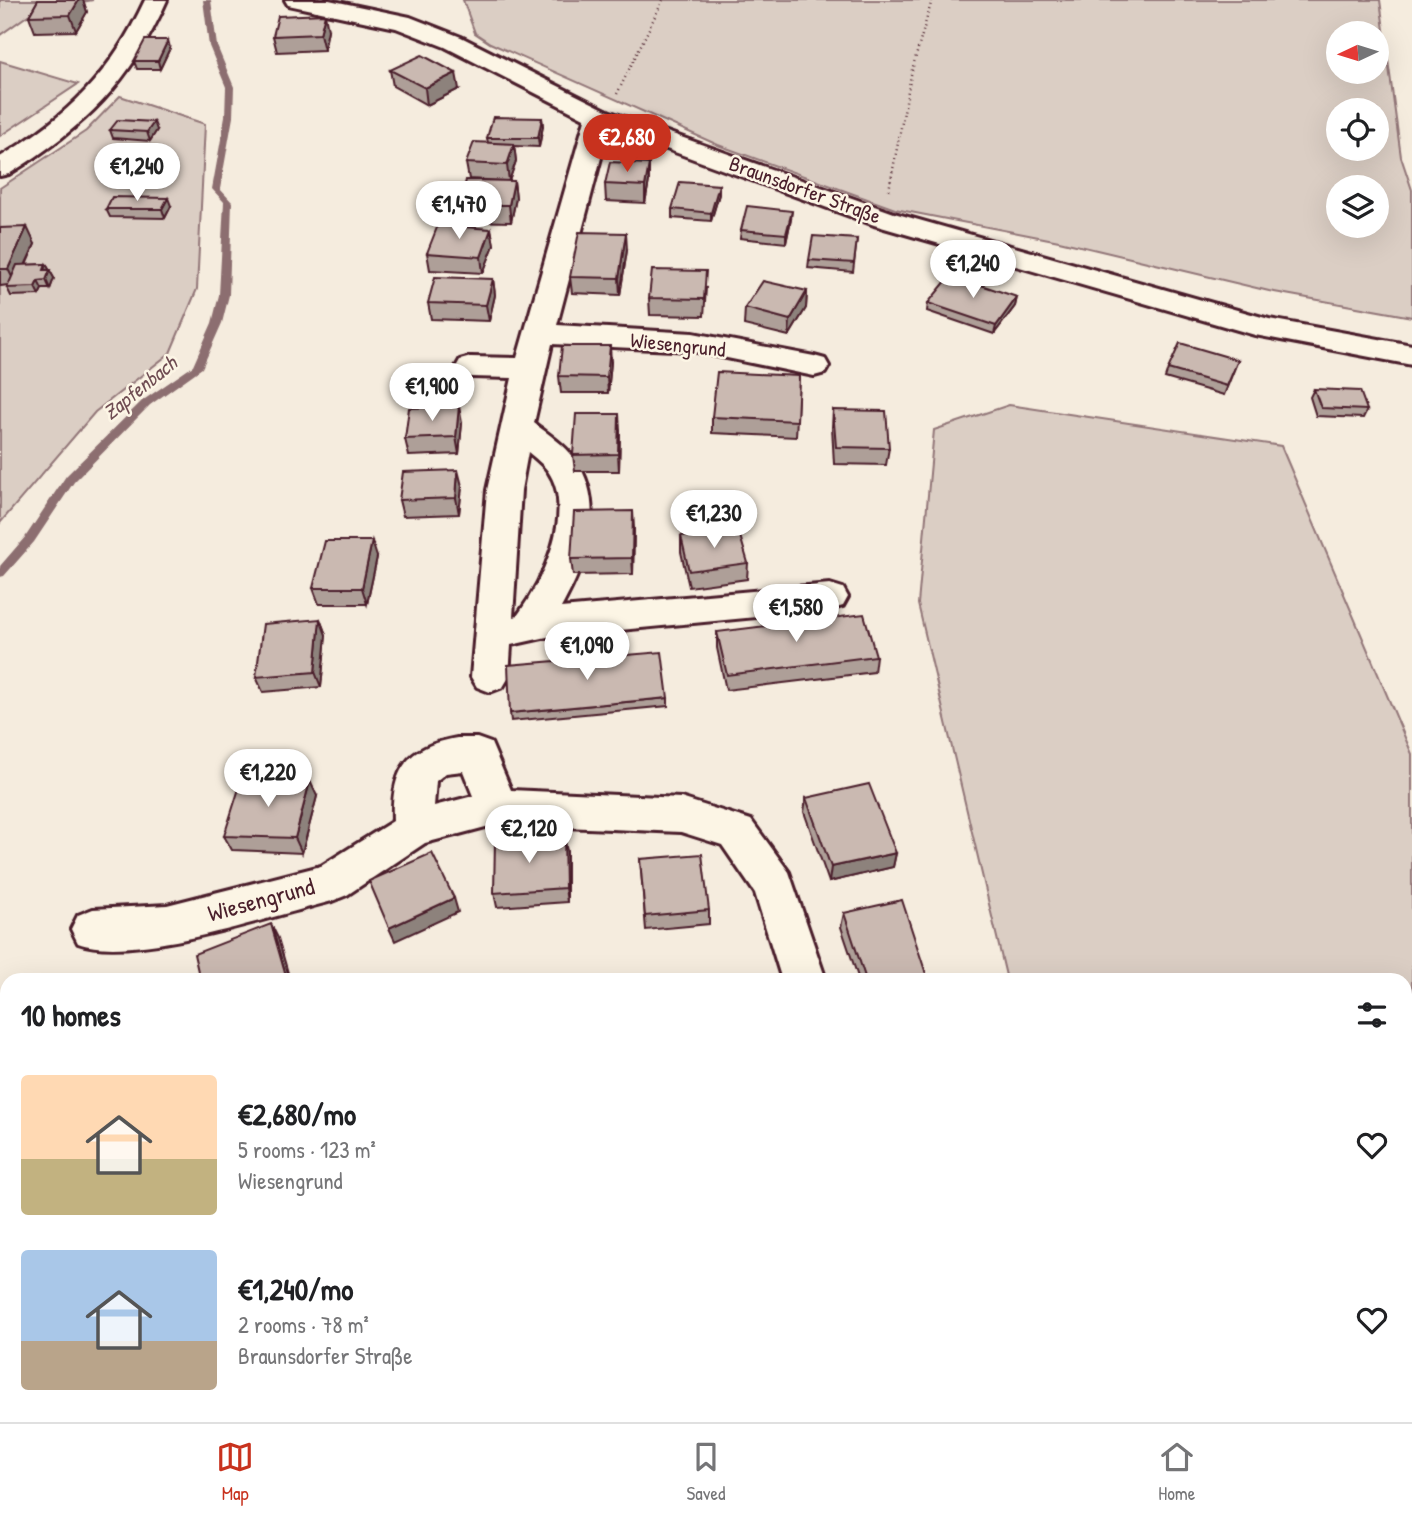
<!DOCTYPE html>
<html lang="en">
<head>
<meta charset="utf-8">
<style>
  :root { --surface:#fff; --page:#f2f2f2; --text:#202124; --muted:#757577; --line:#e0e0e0; --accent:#c8321e }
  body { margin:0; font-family:"Patrick Hand",sans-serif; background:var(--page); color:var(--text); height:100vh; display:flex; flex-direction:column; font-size:26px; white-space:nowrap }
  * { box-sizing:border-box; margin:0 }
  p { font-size:23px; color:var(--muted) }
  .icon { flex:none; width:38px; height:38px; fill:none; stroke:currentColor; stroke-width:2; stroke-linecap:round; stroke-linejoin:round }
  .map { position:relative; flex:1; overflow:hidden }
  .drawer { position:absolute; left:0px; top:973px; width:1412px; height:450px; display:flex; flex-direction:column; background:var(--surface); border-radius:21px 21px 0 0; box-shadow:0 7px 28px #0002 }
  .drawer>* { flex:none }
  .needle { width:46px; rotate:266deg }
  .controls { position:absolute; left:1326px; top:21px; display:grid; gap:14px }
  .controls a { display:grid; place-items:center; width:63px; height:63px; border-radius:50%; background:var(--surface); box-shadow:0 7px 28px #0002; font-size:35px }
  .price { position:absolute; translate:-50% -60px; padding:0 16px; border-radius:24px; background:#fff; color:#222; font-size:23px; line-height:46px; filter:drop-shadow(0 2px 4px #0008) }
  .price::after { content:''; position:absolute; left:50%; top:42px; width:21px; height:16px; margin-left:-10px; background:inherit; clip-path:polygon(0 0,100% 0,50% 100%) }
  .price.on { background:var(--accent); color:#fff }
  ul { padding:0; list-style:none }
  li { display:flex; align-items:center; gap:21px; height:175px; padding:0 21px }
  li span { display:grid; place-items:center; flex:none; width:196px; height:140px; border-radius:7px; color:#555 }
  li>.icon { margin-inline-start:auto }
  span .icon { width:84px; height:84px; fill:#fffc; stroke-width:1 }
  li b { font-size:30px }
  h2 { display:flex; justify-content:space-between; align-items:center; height:84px; padding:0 21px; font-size:30px }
  .tab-bar { display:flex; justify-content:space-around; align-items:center; height:98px; border-top:2px solid var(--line); background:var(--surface); font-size:19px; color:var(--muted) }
  .tab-bar a { display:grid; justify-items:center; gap:4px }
  .tab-bar .on { color:var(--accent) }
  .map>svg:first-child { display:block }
</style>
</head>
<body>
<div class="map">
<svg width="1412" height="1422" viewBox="0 0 1412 1422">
  <rect width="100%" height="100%" fill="#f5ecde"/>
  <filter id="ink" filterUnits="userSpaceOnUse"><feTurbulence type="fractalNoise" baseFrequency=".0143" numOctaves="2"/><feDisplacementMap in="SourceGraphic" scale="14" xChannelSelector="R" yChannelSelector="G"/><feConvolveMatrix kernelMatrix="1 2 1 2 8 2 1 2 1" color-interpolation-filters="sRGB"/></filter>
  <g filter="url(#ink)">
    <g fill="#dbcec4" stroke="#927678" stroke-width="2" fill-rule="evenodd">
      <polygon points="0,0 93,0 34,11 0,35"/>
      <path d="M463,0H1380L1401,157L1412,190V317L1269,291L1059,241L895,209L718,145L490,43L475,33ZM1339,33H1377V72H1339ZM1339,110H1377V149H1339ZM1339,187H1377V226H1339Z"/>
      <polygon points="0,61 78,84 0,136"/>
      <polygon points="120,96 205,124 197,289 170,353 95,412 0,523 0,188 86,131"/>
      <polygon points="1009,405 1281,446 1412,754 1412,1021 1405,1023 1405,980 1007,980 918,604 934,430"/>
    </g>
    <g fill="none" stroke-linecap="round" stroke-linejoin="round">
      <polygon fill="#8c6e70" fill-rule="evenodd" points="203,0 211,0 217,46 234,87 233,117 220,189 232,202 229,295 222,323 202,368 150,405 74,482 34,542 4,576 0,577 0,566 26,536 66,476 142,401 193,366 212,323 219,295 224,202 212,189 225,117 226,87 209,46"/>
      <g stroke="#4a1f2b" stroke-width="6">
        <g id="street">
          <path d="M145,0H167C131,82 85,127 9,174L0,176V157C69,116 111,73 145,0Z"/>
          <path d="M599,108L608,111L612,116L557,325L693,333L814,356L825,359L829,366L825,373L814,376L693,351L552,344L534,423C548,434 565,445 575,459C608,506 586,563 561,608L830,584L843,588L848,597L843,606L830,610L547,637L511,645L509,677L503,687L490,692L477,687L471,677L487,490L512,378L471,377L460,374L456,367L460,360L471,357L517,358L586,116L590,111ZM528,452C535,458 543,464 548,471C576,512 542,582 517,616L513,617L521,490Z"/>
          <path d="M457,738H477L491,743L511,790L681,798L751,820L789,872L826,980H782L755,893L722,845L681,832L497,824L425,843L347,895L332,901C272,916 133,963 78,943L71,929L78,915L93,909L167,905L321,866L393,821C391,770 406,747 457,738ZM463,771L473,796L434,806L436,781L446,773Z"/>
        </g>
      </g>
      <g stroke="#4a1f2b" stroke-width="6">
        <g id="secondary">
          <polygon points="285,0 329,0 410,17 461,37 608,111 894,213 1269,319 1412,345 1412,365 1255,335 874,225 590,121 445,47 396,28 288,5"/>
          <polygon points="1412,1046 1412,1090 1405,1091 1405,1047"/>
          <polygon points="470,1416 535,1416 533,1422 468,1422"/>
        </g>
      </g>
      <g stroke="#4a1f2b" stroke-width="2.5" stroke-dasharray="1 3.5" stroke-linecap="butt">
        <polyline points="617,94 663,0"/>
        <polyline points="889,190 912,70 932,0"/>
      </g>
      <use href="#street" fill="#fcf5e5" fill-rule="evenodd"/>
      <use href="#secondary" fill="#fcf5e5" fill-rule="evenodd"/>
    </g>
    <g fill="#ae9f98" stroke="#4a1f2b" stroke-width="2">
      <polygon points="38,0 83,0 87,12 76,31 35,32 29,16"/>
      <polygon points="328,30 324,50 277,52 273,36"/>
      <polygon points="170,48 160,69 137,69 134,61"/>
      <polygon points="390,70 459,89 427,105 393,86"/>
      <polygon points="542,118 543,126 539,147 514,146 516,161 509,181 514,181 516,198 511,222 463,221 460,205 505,181 469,179 466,163 488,143 487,138"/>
      <polygon points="110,130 157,130 150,141 113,138"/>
      <polygon points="649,164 649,181 645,203 606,201 605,184"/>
      <polygon points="719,185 719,194 711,221 672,218 672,209"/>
      <polygon points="171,206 165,218 110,217 106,209"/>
      <polygon points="791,219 786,243 740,238 741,230"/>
      <polygon points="0,228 35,244 26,265 46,264 54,278 50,289 42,289 39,295 11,296 7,288 8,285 0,286"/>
      <polygon points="491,229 494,245 483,273 430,270 427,253"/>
      <polygon points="857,239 853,272 808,268 809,260"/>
      <polygon points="627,250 620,295 572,293 570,277"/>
      <polygon points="493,279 495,295 489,321 431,319 428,303"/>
      <polygon points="706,288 704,316 650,315 649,298"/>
      <polygon points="807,291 806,308 789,336 744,325 745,308"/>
      <polygon points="1017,297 1015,306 994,334 927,311 928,303"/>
      <polygon points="1238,360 1224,395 1165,378 1168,369"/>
      <polygon points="611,362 608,393 561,393 559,376"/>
      <polygon points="799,376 796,437 712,433 712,417"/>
      <polygon points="1314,389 1367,410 1363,418 1316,416 1310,397"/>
      <polygon points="833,410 889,448 886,465 834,464 832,427"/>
      <polygon points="462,423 459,454 409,456 405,439"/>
      <polygon points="620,431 619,471 575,471 573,455"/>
      <polygon points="462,486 459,514 403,516 399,500"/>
      <polygon points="634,528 633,574 573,575 571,559"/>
      <polygon points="681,536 748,563 747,579 689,587 681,552"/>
      <polygon points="377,557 367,604 319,604 313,588"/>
      <polygon points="320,619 326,635 321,687 263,692 256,677"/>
      <polygon points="717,632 876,656 874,672 726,690 717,648"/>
      <polygon points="668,698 668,706 511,721 510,713"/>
      <polygon points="317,796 302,853 232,850 224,836"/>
      <polygon points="806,798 896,853 893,867 829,882 804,812"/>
      <polygon points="564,837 567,852 567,902 497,907 494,893"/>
      <polygon points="640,859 709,910 709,924 646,930"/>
      <polygon points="844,913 928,980 859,980 841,927"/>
    </g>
    <g fill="#8d827c" stroke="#4a1f2b" stroke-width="2">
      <polygon points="79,0 83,0 87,12 76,31 70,15"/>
      <polygon points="325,14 328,30 324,50 320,34"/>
      <polygon points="168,40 170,48 160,69 158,61"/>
      <polygon points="456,73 459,89 427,105 425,88"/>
      <polygon points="542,118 543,126 539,147 538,138"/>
      <polygon points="154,122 157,130 150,141 147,132"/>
      <polygon points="514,144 516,161 509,181 507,165"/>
      <polygon points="649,164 649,181 645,203 645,186"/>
      <polygon points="514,181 516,198 511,222 509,205"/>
      <polygon points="719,185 719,194 711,221 711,213"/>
      <polygon points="168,198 171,206 165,218 162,209"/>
      <polygon points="792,211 791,219 786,243 786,234"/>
      <polygon points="27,227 35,244 16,285 8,269"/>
      <polygon points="491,229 494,245 483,273 481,257"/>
      <polygon points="626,233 627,250 620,295 619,278"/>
      <polygon points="46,264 54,278 50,289 46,280 44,270"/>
      <polygon points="493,279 495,295 489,321 486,305"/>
      <polygon points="38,281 42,289 39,295 35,287"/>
      <polygon points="807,291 806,308 789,336 790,320"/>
      <polygon points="1017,297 1015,306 994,334 996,326"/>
      <polygon points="610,346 611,362 608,393 607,377"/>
      <polygon points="459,406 462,423 459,454 456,437"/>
      <polygon points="619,414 620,431 619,471 618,454"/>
      <polygon points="458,470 462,486 459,514 456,498"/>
      <polygon points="633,511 634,528 633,574 632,558"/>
      <polygon points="372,541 377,557 367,604 362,588"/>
      <polygon points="320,619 326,635 321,687 315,672"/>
      <polygon points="310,781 317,796 302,853 295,838"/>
      <polygon points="564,837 567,852 567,902 565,888"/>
      <polygon points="896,853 893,867 829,882 831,867"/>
      <polygon points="454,898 458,912 395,941 389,928"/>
      <polygon points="271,924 278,938 290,980 287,980"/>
      <polygon points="7,1098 7,1113 0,1114 0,1100"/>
      <polygon points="254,1416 263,1416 265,1422 256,1422"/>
    </g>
    <g fill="#cab9b1" stroke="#4a1f2b" stroke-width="2">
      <polygon points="38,0 79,0 70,15 29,16"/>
      <polygon points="325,14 320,34 273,36 278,16"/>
      <polygon points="145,40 168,40 158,61 134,61"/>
      <polygon points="422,55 456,73 425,88 390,70"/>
      <polygon points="493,117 542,118 538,138 487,138"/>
      <polygon points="118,120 154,122 147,132 110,130"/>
      <polygon points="474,142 514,144 507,165 466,163"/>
      <polygon points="610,162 649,164 645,186 605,184"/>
      <polygon points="466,180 514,181 509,205 460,205"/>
      <polygon points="680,182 719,185 711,213 672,209"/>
      <polygon points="112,197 168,198 162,209 106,209"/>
      <polygon points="747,206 792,211 786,234 741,230"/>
      <polygon points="438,225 491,229 481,257 427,253"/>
      <polygon points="27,227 8,269 0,269 0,228"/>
      <polygon points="579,232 626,233 619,278 570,277"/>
      <polygon points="813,236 857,239 854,263 809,260"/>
      <polygon points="46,264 44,270 50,270 46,280 38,281 35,287 7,288 17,265"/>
      <polygon points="652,270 706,271 704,299 649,298"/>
      <polygon points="951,275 1017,297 996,326 928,303"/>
      <polygon points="435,277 493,279 486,305 428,303"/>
      <polygon points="763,281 807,291 790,320 745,308"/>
      <polygon points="1180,343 1238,360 1227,386 1168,369"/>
      <polygon points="562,346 610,346 607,377 559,376"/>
      <polygon points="717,372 799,376 797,421 712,417"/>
      <polygon points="1314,389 1360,391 1367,410 1321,408"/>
      <polygon points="459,406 456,437 405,439 409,408"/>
      <polygon points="833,410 886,411 889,448 836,447"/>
      <polygon points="576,414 619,414 618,454 573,455"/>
      <polygon points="458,470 456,498 399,500 403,472"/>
      <polygon points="633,511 632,558 571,559 574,512"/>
      <polygon points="738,529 748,563 689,571 681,536"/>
      <polygon points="325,541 372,541 362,588 313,588"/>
      <polygon points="864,614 876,656 727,675 717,632"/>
      <polygon points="320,619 315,672 256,677 263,624"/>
      <polygon points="662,652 668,698 510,713 508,665"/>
      <polygon points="242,779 310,781 295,838 224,836"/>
      <polygon points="869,784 896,853 831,867 806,798"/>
      <polygon points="564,837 565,888 494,893 495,841"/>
      <polygon points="432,853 454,898 389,928 369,881"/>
      <polygon points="702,854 709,910 645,916 640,859"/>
      <polygon points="902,900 928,980 866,980 844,913"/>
      <polygon points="271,924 287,980 200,980 194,954"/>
      <polygon points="81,976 81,980 66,980"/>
      <polygon points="7,994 7,1098 0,1100 0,996"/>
      <polygon points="203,1416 254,1416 256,1422 204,1422"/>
    </g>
  </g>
  <g text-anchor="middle" stroke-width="5" stroke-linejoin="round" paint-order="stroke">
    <g font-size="21" fill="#4a1f2b" stroke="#fcf5e5">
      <text transform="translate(805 190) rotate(20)" y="7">Braunsdorfer Straße</text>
      <text transform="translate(678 345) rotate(6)" y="7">Wiesengrund</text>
    </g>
    <g font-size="21" font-style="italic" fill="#704d53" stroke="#fcf5e5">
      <text transform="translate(140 388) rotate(-39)" y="7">Zapfenbach</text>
    </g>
    <g font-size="24" fill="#4a1f2b" stroke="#fcf5e5">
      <text transform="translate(261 900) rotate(-15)" y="8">Wiesengrund</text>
    </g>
  </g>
</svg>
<div class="controls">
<a><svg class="needle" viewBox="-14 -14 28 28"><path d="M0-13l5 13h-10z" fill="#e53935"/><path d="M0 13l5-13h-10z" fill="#757577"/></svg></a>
<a><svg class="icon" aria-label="locate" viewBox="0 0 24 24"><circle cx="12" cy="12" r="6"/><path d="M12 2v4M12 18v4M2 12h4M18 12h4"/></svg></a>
<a><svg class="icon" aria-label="layers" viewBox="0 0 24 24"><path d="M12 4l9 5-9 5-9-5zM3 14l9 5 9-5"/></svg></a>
</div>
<b class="price on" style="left:627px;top:174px">€2,680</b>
<b class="price" style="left:137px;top:203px">€1,240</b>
<b class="price" style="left:459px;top:241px">€1,470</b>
<b class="price" style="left:973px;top:300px">€1,240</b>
<b class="price" style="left:432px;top:423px">€1,900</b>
<b class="price" style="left:714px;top:550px">€1,230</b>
<b class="price" style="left:796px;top:644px">€1,580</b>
<b class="price" style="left:587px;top:682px">€1,090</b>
<b class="price" style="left:268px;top:809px">€1,220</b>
<b class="price" style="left:529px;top:865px">€2,120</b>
<section class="drawer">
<h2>10 homes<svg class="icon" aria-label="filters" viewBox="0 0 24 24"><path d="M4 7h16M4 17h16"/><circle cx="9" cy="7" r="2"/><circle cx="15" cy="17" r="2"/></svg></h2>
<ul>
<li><span style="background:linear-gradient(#ffd9b3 60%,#c2b280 0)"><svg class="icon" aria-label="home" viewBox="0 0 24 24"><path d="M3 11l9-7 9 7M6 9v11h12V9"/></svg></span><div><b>€2,680/mo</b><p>5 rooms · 123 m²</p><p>Wiesengrund</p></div><svg class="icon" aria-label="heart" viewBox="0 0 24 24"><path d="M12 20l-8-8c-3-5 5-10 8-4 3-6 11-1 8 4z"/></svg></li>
<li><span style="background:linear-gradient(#a9c7e8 65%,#b9a48a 0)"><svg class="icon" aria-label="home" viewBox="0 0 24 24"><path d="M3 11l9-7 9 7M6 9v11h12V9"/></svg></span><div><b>€1,240/mo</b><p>2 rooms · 78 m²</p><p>Braunsdorfer Straße</p></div><svg class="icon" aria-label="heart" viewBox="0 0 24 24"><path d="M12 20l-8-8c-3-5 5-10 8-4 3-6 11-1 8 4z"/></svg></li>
</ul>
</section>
</div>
<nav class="tab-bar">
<a class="on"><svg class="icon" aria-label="map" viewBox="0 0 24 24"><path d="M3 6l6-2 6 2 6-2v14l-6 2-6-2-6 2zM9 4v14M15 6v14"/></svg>Map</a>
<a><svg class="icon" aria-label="saved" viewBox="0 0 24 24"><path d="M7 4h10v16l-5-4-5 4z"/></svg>Saved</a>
<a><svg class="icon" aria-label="home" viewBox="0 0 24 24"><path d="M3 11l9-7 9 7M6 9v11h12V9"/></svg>Home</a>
</nav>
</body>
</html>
